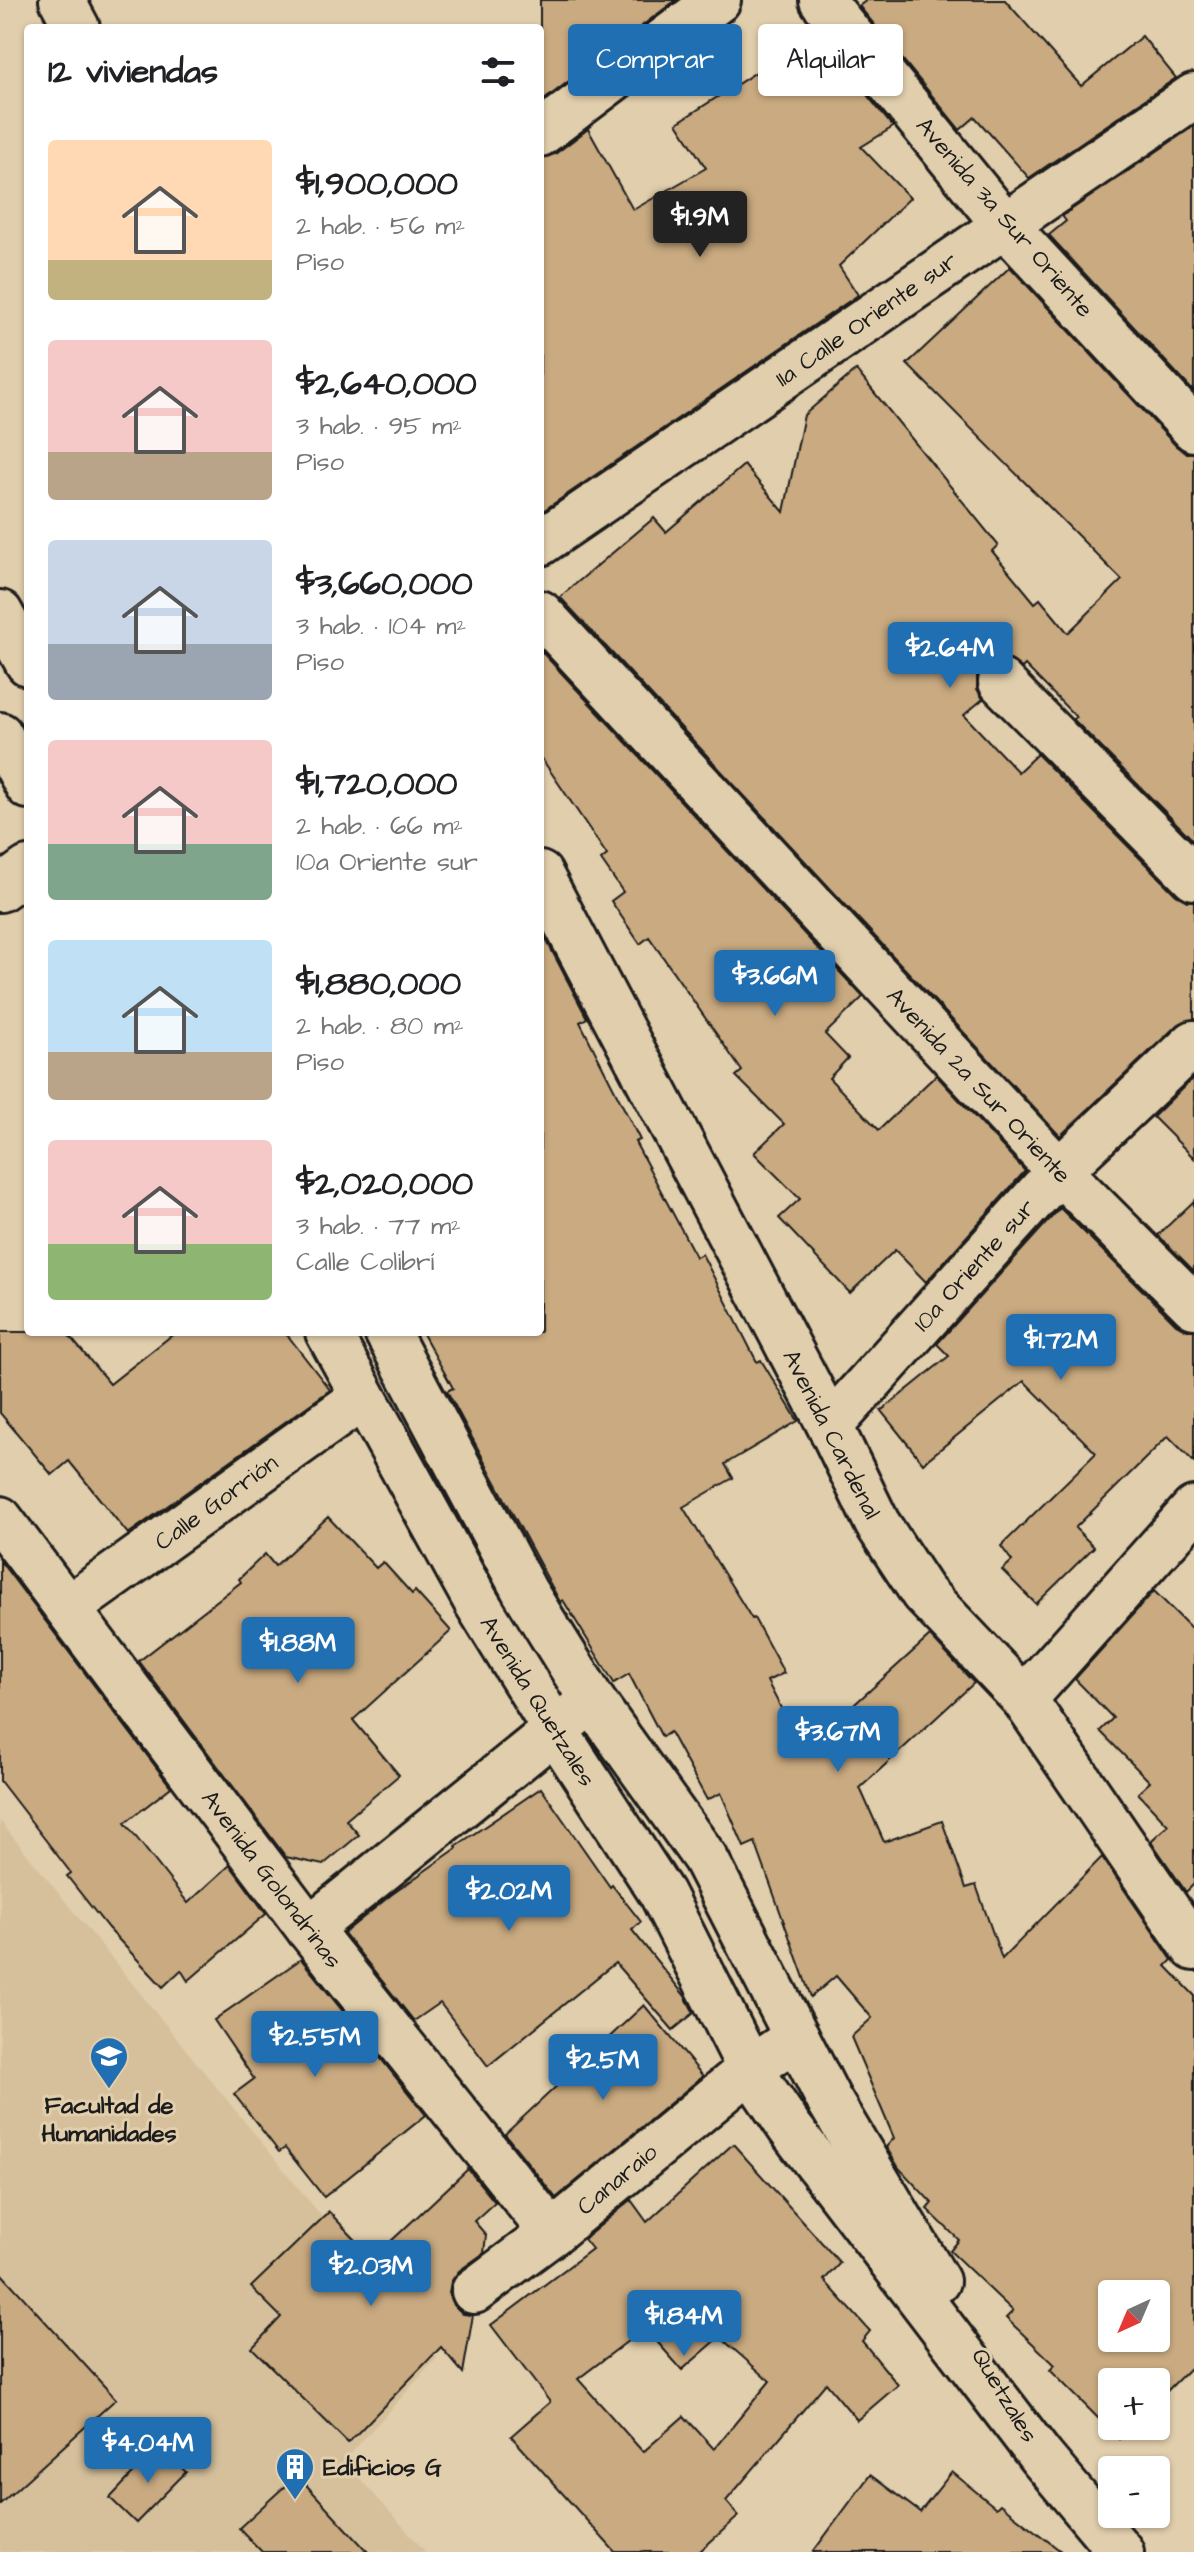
<!DOCTYPE html>
<html lang="es">
<head>
<meta charset="utf-8">
<style>
  :root { --surface:#fff; --page:#f2f2f2; --text:#202124; --muted:#757577; --accent:#1f6fb2 }
  body { margin:0; font-family:"Architects Daughter",sans-serif; background:var(--page); color:var(--text); height:100vh; display:flex; flex-direction:column; font-size:30px; white-space:nowrap }
  * { box-sizing:border-box; margin:0 }
  p { font-size:26px; color:var(--muted) }
  .icon { flex:none; width:44px; height:44px; fill:none; stroke:currentColor; stroke-width:2; stroke-linecap:round; stroke-linejoin:round }
  .map { position:relative; flex:1; overflow:hidden }
  .panel { position:absolute; left:24px; top:24px; width:520px; height:1312px; display:flex; flex-direction:column; background:var(--surface); border-radius:8px; box-shadow:0 2px 6px #0004 }
  .panel>* { flex:none }
  .hud { position:absolute; left:568px; top:24px; width:506px; height:72px; display:flex; gap:16px }
  .needle { width:52px; rotate:224deg }
  .tools { position:absolute; left:1098px; top:2280px; display:grid; gap:16px }
  .tools a { display:grid; place-items:center; width:72px; height:72px; border-radius:8px; background:var(--surface); box-shadow:0 2px 6px #0004; font-size:40px }
  .price { position:absolute; translate:-50% -68px; padding:0 18px; border-radius:8px; background:var(--accent); color:#fff; font-size:26px; line-height:52px; filter:drop-shadow(0 2px 4px #0008) }
  .price::after { content:''; position:absolute; left:50%; top:48px; width:24px; height:18px; margin-left:-12px; background:inherit; clip-path:polygon(0 0,100% 0,50% 100%) }
  .price.on { background:#222; color:#fff }
  ul { padding:0; list-style:none }
  li { display:flex; align-items:center; gap:24px; height:200px; padding:0 24px }
  li span { display:grid; place-items:center; flex:none; width:224px; height:160px; border-radius:8px; color:#555 }
  li>.icon { margin-inline-start:auto }
  span .icon { width:96px; height:96px; fill:#fffc; stroke-width:1 }
  li b { font-size:34px }
  h2 { display:flex; justify-content:space-between; align-items:center; height:96px; padding:0 24px; font-size:34px }
  .tag { padding:0 28px; border-radius:8px; background:var(--surface); box-shadow:0 2px 6px #0004; font-size:28px; line-height:72px }
  .tag.on { background:var(--accent); color:#fff }
  .map>svg:first-child { display:block }
</style>
</head>
<body>
<div class="map">
<svg width="1194" height="2552" viewBox="0 0 1194 2552">
  <rect width="100%" height="100%" fill="#e1ceac"/>
  <filter id="ink" filterUnits="userSpaceOnUse"><feTurbulence type="fractalNoise" baseFrequency=".0125" numOctaves="2"/><feDisplacementMap in="SourceGraphic" scale="16" xChannelSelector="R" yChannelSelector="G"/><feConvolveMatrix kernelMatrix="1 2 1 2 8 2 1 2 1" color-interpolation-filters="sRGB"/></filter>
  <g filter="url(#ink)">
    <polygon fill="#d6c09c" points="0,1821 437,2358 344,2461 426,2552 0,2552"/>
    <g fill="#c9aa81" stroke="#1c1c1c" stroke-width="2" fill-rule="evenodd">
      <polygon points="540,0 676,0 540,103"/>
      <polygon points="867,0 1005,0 1081,86 1142,36 1176,78 1029,178 975,117 960,130 859,6"/>
      <polygon points="817,33 893,127 861,147 910,198 839,266 858,295 540,513 540,158 555,154 588,129 633,210 706,168 677,123"/>
      <polygon points="1194,126 1194,392 1049,235 1066,221 1062,216"/>
      <polygon points="1010,267 1176,446 1186,453 1194,453 1194,841 1073,719 1076,717 1025,665 1022,668 1007,658 995,658 984,664 977,676 977,689 983,699 964,715 1018,772 1037,754 1176,895 1187,901 1194,901 1194,1019 1177,1025 1060,1136 560,597 654,518 666,532 744,465 784,512 804,415 856,370 998,545 992,551 1035,603 1040,599 1068,633 1122,580 907,364"/>
      <polygon points="540,650 863,997 825,1034 848,1058 829,1078 879,1130 936,1075 1025,1171 926,1282 895,1250 850,1293 779,1218 800,1199 754,1153 784,1124 736,1076 742,1071 649,937 640,944 611,901 623,892 601,860 607,855 540,756"/>
      <path d="M540,928L587,1018L580,1022L640,1140L635,1142L696,1257L702,1254L757,1362L761,1360L798,1421L725,1464L733,1478L683,1507L752,1619L754,1618L784,1673L767,1681L803,1751L930,1636L974,1683L860,1788L884,1842L942,1821L966,1888L976,1885L1002,1959L1102,1857L1172,1960L1166,1966L1194,1995V2364L1156,2402V2382H1112V2426H1132L1119,2439L1050,2370L1055,2365L1006,2318L1013,2311L950,2251L959,2240L927,2209L932,2203L899,2168L886,2147L894,2138L851,2037L872,2018L836,1976L811,1997L755,1842L744,1847L721,1793L707,1800L670,1732L662,1737L629,1674L614,1683L563,1600L560,1602L447,1391L453,1388L422,1332H540ZM1112,2294H1156V2338H1112Z"/>
      <polygon points="1194,1077 1194,1158 1153,1117"/>
      <polygon points="1194,1201 1194,1271 1158,1235"/>
      <polygon points="1060,1208 1176,1324 1187,1330 1194,1330 1194,1462 1168,1436 1075,1528 1094,1547 1036,1604 1002,1570 1012,1561 1001,1546 1096,1453 1024,1381 923,1463 881,1411 949,1356 937,1344"/>
      <polygon points="0,1332 66,1332 110,1384 176,1332 285,1332 330,1390 128,1534 69,1461 52,1475 0,1413"/>
      <polygon points="328,1517 376,1568 383,1562 412,1594 415,1591 451,1631 353,1720 399,1775 346,1820 359,1835 323,1865 286,1857 139,1661 241,1582 239,1579 265,1554 275,1566"/>
      <polygon points="0,1561 171,1787 125,1823 188,1903 230,1865 266,1914 188,1981 181,1970 163,1987 108,1928 67,1876 71,1873 0,1781"/>
      <polygon points="1154,1591 1194,1631 1194,1884 1186,1892 1151,1841 1168,1825 1138,1793 1150,1782 1100,1731 1113,1718 1075,1679"/>
      <polygon points="541,1788 610,1887 612,1885 641,1922 632,1930 685,1996 694,2013 673,2030 615,1963 488,2066 440,2003 414,2021 344,1933 391,1895 457,1848 456,1846"/>
      <polygon points="301,1959 426,2115 324,2197 285,2148 279,2152 234,2094 254,2079 214,2020"/>
      <polygon points="644,2005 703,2076 556,2198 505,2134"/>
      <path d="M733,2144L840,2263L824,2280L870,2331L862,2341L898,2385L857,2420L826,2383L726,2501L739,2516L699,2552H615L511,2436L550,2402L491,2325L592,2249L584,2239L631,2200L647,2222ZM645,2328L682,2370L720,2337L770,2381L714,2449L684,2416L643,2452L578,2379Z"/>
      <polygon points="468,2169 495,2202 474,2221 486,2235 484,2253 459,2271 451,2282 449,2293 454,2305 463,2314 473,2315 463,2373 441,2347 348,2443 252,2348 281,2317 251,2287 329,2212 373,2258"/>
      <polygon points="0,2272 116,2399 0,2504"/>
      <polygon points="159,2446 186,2472 136,2523 110,2498"/>
      <polygon points="952,2472 996,2508 1000,2504 1062,2552 813,2552 870,2475 920,2512"/>
      <polygon points="297,2475 368,2552 262,2552 239,2528"/>
    </g>
    <g fill="none" stroke-linecap="round" stroke-linejoin="round">
      <g stroke="#1c1c1c" stroke-width="50">
        <g id="minor">
          <polyline points="62,0 77,28"/>
          <polyline points="822,0 1004,224 1194,429"/>
          <polyline points="540,134 718,0"/>
          <polyline points="540,543 1194,96"/>
          <polyline points="540,613 1059,1171 1194,1306"/>
          <polyline points="1001,682 1194,877"/>
          <polyline points="540,874 830,1426 877,1523 923,1593 1024,1699 1194,1948"/>
          <polyline points="0,889 28,869"/>
          <polyline points="830,1426 1059,1171 1194,1043"/>
          <polyline points="0,1519 309,1929 552,2233"/>
          <polyline points="68,1608 363,1397"/>
          <polyline points="1024,1699 1194,1509"/>
          <polyline points="309,1929 592,1700"/>
          <polyline points="474,2291 552,2233 750,2069 797,2037"/>
        </g>
      </g>
      <g stroke="#1c1c1c" stroke-width="50">
        <g id="major">
          <polyline points="0,613 28,663"/>
          <polyline points="0,735 28,786"/>
          <polyline points="328,1332 477,1603 555,1730 662,1894 750,2069 790,2128 1041,2457 1121,2552"/>
          <polyline points="387,1332 525,1592 592,1700 705,1858 829,2100 937,2281"/>
        </g>
      </g>
      <use href="#minor" stroke="#e1ceac" stroke-width="44"/>
      <use href="#major" stroke="#e1ceac" stroke-width="44"/>
    </g>
  </g>
  <defs>
    <g id="school-pin" transform="scale(2)"><path d="M0 17L-7.5 6A9.5 9.5 0 1 1 7.5 6Z" fill="#1f6fb2" stroke="#e1ceac"/><path d="M0-5L7-2L0 1L-7-2ZM-4 1L0 2.5L4 1V4Q0 6-4 4Z" fill="#fff"/></g>
    <g id="building-pin" transform="scale(2)"><path d="M0 17L-7.5 6A9.5 9.5 0 1 1 7.5 6Z" fill="#1f6fb2" stroke="#e1ceac"/><path d="M-4-6H4V6H1V3H-1V6H-4ZM-2.5-4.3h1.7v1.8h-1.7ZM.8-4.3h1.7v1.8H.8ZM-2.5-1h1.7V.8h-1.7ZM.8-1h1.7V.8H.8Z" fill="#fff"/></g>
  </defs>
  <g fill-rule="evenodd">
    <use href="#school-pin" x="109" y="2056"/>
    <use href="#building-pin" x="295" y="2467"/>
  </g>
  <g text-anchor="middle" stroke-width="6" stroke-linejoin="round" paint-order="stroke">
    <g font-size="24" fill="#1c1c1c" stroke="#e1ceac">
      <text transform="translate(1005 217) rotate(49)" y="8">Avenida 3a Sur Oriente</text>
      <text transform="translate(866 319) rotate(-35)" y="8">11a Calle Oriente sur</text>
      <text transform="translate(979 1085) rotate(47)" y="8">Avenida 2a Sur Oriente</text>
      <text transform="translate(974 1265) rotate(-48)" y="8">10a Oriente sur</text>
      <text transform="translate(832 1434) rotate(63)" y="8">Avenida Cardenal</text>
      <text transform="translate(216 1502) rotate(-36)" y="8">Calle Gorrión</text>
      <text transform="translate(538 1701) rotate(58)" y="8">Avenida Quetzales</text>
      <text transform="translate(272 1879) rotate(53)" y="8">Avenida Golondrinas</text>
      <text transform="translate(617 2179) rotate(-40)" y="8">Canaraio</text>
      <text transform="translate(1005 2395) rotate(59)" y="8">Quetzales</text>
    </g>
    <g font-size="24" font-weight="bold" fill="#1c1c1c" stroke="#e1ceac">
      <text x="109" y="2113">Facultad de<tspan x="109" dy="28">Humanidades</tspan></text>
      <text x="323" y="2475" text-anchor="start">Edificios G</text>
    </g>
  </g>
</svg>
<div class="tools">
<a><svg class="needle" viewBox="-14 -14 28 28"><path d="M0-13l5 13h-10z" fill="#e53935"/><path d="M0 13l5-13h-10z" fill="#757577"/></svg></a>
<a>+</a>
<a>−</a>
</div>
<b class="price on" style="left:700px;top:259px">$1.9M</b>
<b class="price" style="left:950px;top:690px">$2.64M</b>
<b class="price" style="left:775px;top:1018px">$3.66M</b>
<b class="price" style="left:1061px;top:1382px">$1.72M</b>
<b class="price" style="left:298px;top:1685px">$1.88M</b>
<b class="price" style="left:838px;top:1774px">$3.67M</b>
<b class="price" style="left:509px;top:1933px">$2.02M</b>
<b class="price" style="left:315px;top:2079px">$2.55M</b>
<b class="price" style="left:603px;top:2102px">$2.5M</b>
<b class="price" style="left:371px;top:2308px">$2.03M</b>
<b class="price" style="left:684px;top:2358px">$1.84M</b>
<b class="price" style="left:148px;top:2485px">$4.04M</b>
<div class="hud">
<a class="tag on">Comprar</a>
<a class="tag">Alquilar</a>
</div>
<section class="panel">
<h2>12 viviendas<svg class="icon" aria-label="filters" viewBox="0 0 24 24"><path d="M4 7h16M4 17h16"/><circle cx="9" cy="7" r="2"/><circle cx="15" cy="17" r="2"/></svg></h2>
<ul>
<li><span style="background:linear-gradient(#ffd9b3 75%,#c2b280 0)"><svg class="icon" aria-label="home" viewBox="0 0 24 24"><path d="M3 11l9-7 9 7M6 9v11h12V9"/></svg></span><div><b>$1,900,000</b><p>2 hab. · 56 m²</p><p>Piso</p></div></li>
<li><span style="background:linear-gradient(#f6c9c9 70%,#b9a48a 0)"><svg class="icon" aria-label="home" viewBox="0 0 24 24"><path d="M3 11l9-7 9 7M6 9v11h12V9"/></svg></span><div><b>$2,640,000</b><p>3 hab. · 95 m²</p><p>Piso</p></div></li>
<li><span style="background:linear-gradient(#c9d6e8 65%,#9aa5b1 0)"><svg class="icon" aria-label="home" viewBox="0 0 24 24"><path d="M3 11l9-7 9 7M6 9v11h12V9"/></svg></span><div><b>$3,660,000</b><p>3 hab. · 104 m²</p><p>Piso</p></div></li>
<li><span style="background:linear-gradient(#f6c9c9 65%,#7fa58c 0)"><svg class="icon" aria-label="home" viewBox="0 0 24 24"><path d="M3 11l9-7 9 7M6 9v11h12V9"/></svg></span><div><b>$1,720,000</b><p>2 hab. · 66 m²</p><p>10a Oriente sur</p></div></li>
<li><span style="background:linear-gradient(#bfe0f5 70%,#b9a48a 0)"><svg class="icon" aria-label="home" viewBox="0 0 24 24"><path d="M3 11l9-7 9 7M6 9v11h12V9"/></svg></span><div><b>$1,880,000</b><p>2 hab. · 80 m²</p><p>Piso</p></div></li>
<li><span style="background:linear-gradient(#f6c9c9 65%,#8fb573 0)"><svg class="icon" aria-label="home" viewBox="0 0 24 24"><path d="M3 11l9-7 9 7M6 9v11h12V9"/></svg></span><div><b>$2,020,000</b><p>3 hab. · 77 m²</p><p>Calle Colibrí</p></div></li>
</ul>
</section>
</div>
</body>
</html>
